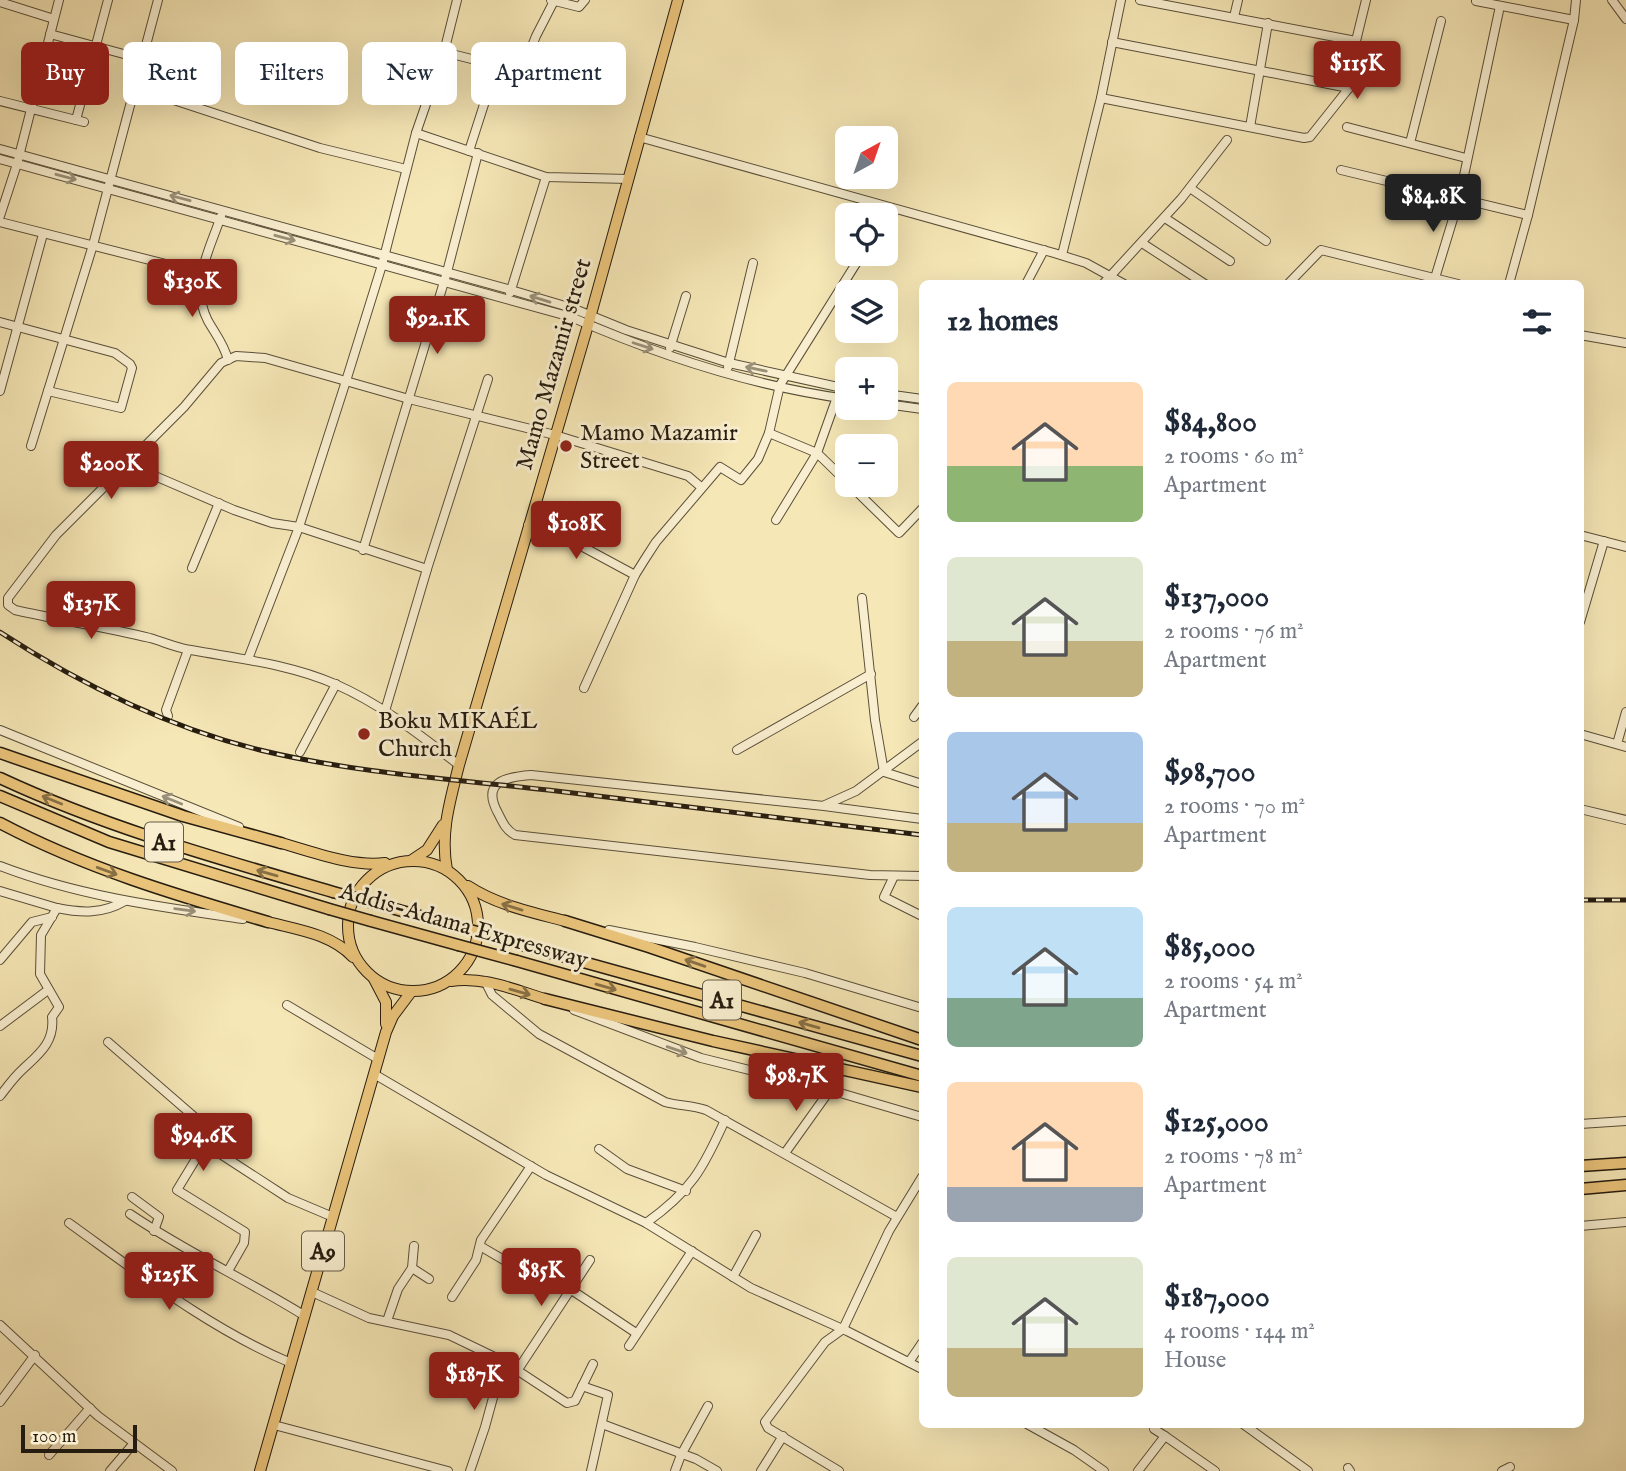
<!DOCTYPE html>
<html lang="en">
<head>
<meta charset="utf-8">
<style>
  :root { --surface:#fff; --page:#f6f6f7; --text:#1f2937; --muted:#747a83; --accent:#8f2418 }
  body { margin:0; font-family:"IM FELL English",serif; background:var(--page); color:var(--text); height:100vh; display:flex; flex-direction:column; font-size:26px; white-space:nowrap }
  * { box-sizing:border-box; margin:0 }
  p { font-size:23px; color:var(--muted) }
  .icon { flex:none; width:38px; height:38px; fill:none; stroke:currentColor; stroke-width:2; stroke-linecap:round; stroke-linejoin:round }
  .map { position:relative; flex:1; overflow:hidden }
  .details { position:absolute; left:919px; top:280px; width:665px; height:1148px; display:flex; flex-direction:column; background:var(--surface); border-radius:10px; box-shadow:0 7px 28px #0002 }
  .details>* { flex:none }
  .hud { position:absolute; left:21px; top:42px; width:665px; height:63px; display:flex; gap:14px }
  .needle { width:46px; rotate:40deg }
  .fabs { position:absolute; left:835px; top:126px; display:grid; gap:14px }
  .fabs a { display:grid; place-items:center; width:63px; height:63px; border-radius:10px; background:var(--surface); box-shadow:0 7px 28px #0002; font-size:35px }
  .scale { position:absolute; left:21px; bottom:18px; width:116px; box-sizing:border-box; padding-left:7px; border:4px solid #261c0f; border-top:0; font-size:19px; line-height:24px; white-space:nowrap; color:#261c0f; -webkit-text-stroke:5px #f9efd0; paint-order:stroke }
  .price { position:absolute; translate:-50% -60px; padding:0 16px; border-radius:7px; background:var(--accent); color:#fff; font-size:23px; line-height:46px; filter:drop-shadow(0 2px 4px #0008) }
  .price::after { content:''; position:absolute; left:50%; top:42px; width:21px; height:16px; margin-left:-10px; background:inherit; clip-path:polygon(0 0,100% 0,50% 100%) }
  .price.selected { background:#222; color:#fff }
  ul { padding:0; list-style:none }
  li { display:flex; align-items:center; gap:21px; height:175px; padding:0 28px }
  li span { display:grid; place-items:center; flex:none; width:196px; height:140px; border-radius:10px; color:#555 }
  li>.icon { margin-inline-start:auto }
  span .icon { width:84px; height:84px; fill:#fffc; stroke-width:1 }
  li b { font-size:30px }
  h2 { display:flex; justify-content:space-between; align-items:center; height:84px; padding:0 28px; font-size:30px }
  .tag { padding:0 24px; border-radius:10px; background:var(--surface); box-shadow:0 7px 28px #0002; font-size:24px; line-height:63px }
  .tag.selected { background:var(--accent); color:#fff }
  .map>svg:first-child { display:block }
</style>
</head>
<body>
<div class="map">
<svg width="1626" height="1471" viewBox="0 0 1626 1471">
  <rect width="100%" height="100%" fill="#f6e7b6"/>
  <filter id="stains"><feTurbulence type="fractalNoise" baseFrequency=".00286" numOctaves="4"/><feColorMatrix values="0 0 0 0 .2 0 0 0 0 .09 0 0 0 0 .02 0 0 0 .5 -.17"/></filter>
  <radialGradient id="worn" r=".72"><stop offset=".6" stop-color="#630" stop-opacity="0"/><stop offset="1" stop-color="#630" stop-opacity=".3"/></radialGradient>
  <g fill="none" stroke-linecap="round" stroke-linejoin="round">
    <g stroke="#5a4f39" stroke-width="10">
      <g id="minor">
        <polyline points="551,0 579,7 585,0"/>
        <polyline points="1140,0 1356,41"/>
        <polyline points="1612,0 1626,19"/>
        <polyline points="1476,1 1574,20"/>
        <polyline points="0,2 54,19"/>
        <polyline points="1234,17 1238,0"/>
        <polyline points="50,34 142,59"/>
        <polyline points="1112,42 1349,88"/>
        <polyline points="444,52 558,81"/>
        <polyline points="522,71 536,36 554,1"/>
        <polyline points="134,87 320,148 406,169"/>
        <polyline points="1101,98 1304,138 1310,137 1349,88 1356,41 1366,0"/>
        <polyline points="0,101 84,122"/>
        <polyline points="76,120 108,0"/>
        <polyline points="1250,127 1268,23"/>
        <polyline points="1347,127 1466,158"/>
        <polyline points="416,133 546,177 628,179"/>
        <polyline points="639,137 1054,253 1086,263 1124,284"/>
        <polyline points="1410,143 1441,21"/>
        <polyline points="0,149 511,290 572,308 626,330 729,363 847,389"/>
        <polyline points="469,151 497,64"/>
        <path d="M0,159L571,317C658,355 752,386 847,399"/>
        <polyline points="1341,170 1528,215"/>
        <polyline points="1190,188 1266,241"/>
        <polyline points="0,216 17,164 59,0"/>
        <path d="M221,216C209,252 189,284 208,321C216,335 224,344 228,360"/>
        <polyline points="1165,218 1230,261"/>
        <polyline points="0,222 201,273"/>
        <polyline points="1142,243 1205,284"/>
        <polyline points="1062,255 1101,98 1121,0"/>
        <polyline points="1435,278 1459,199 1500,6"/>
        <polyline points="1026,284 1044,250"/>
        <polyline points="1103,284 1181,199 1227,140"/>
        <polyline points="1288,284 1321,250 1458,284"/>
        <polyline points="1509,284 1528,215 1574,20 1576,0"/>
        <polyline points="510,293 546,177"/>
        <polyline points="0,322 115,353 130,364 132,368 121,408 48,391"/>
        <polyline points="1580,335 1626,343"/>
        <polyline points="670,348 686,296"/>
        <polyline points="728,367 753,263"/>
        <polyline points="0,391 43,234"/>
        <polyline points="886,394 922,399"/>
        <polyline points="886,404 922,409"/>
        <polyline points="769,433 817,453 847,482"/>
        <polyline points="31,446 93,245 158,0"/>
        <polyline points="127,464 234,510 272,523 299,527 427,569"/>
        <polyline points="850,485 899,533 922,509"/>
        <polyline points="776,520 817,453 837,397"/>
        <polyline points="528,525 583,547 635,575"/>
        <polyline points="1580,535 1626,547"/>
        <polyline points="363,550 447,272 478,153"/>
        <polyline points="192,568 219,503"/>
        <polyline points="862,598 875,720 884,772 922,784"/>
        <polyline points="1580,622 1604,541"/>
        <polyline points="248,659 299,527 346,381 382,265 416,133 444,52 457,0"/>
        <polyline points="584,688 635,575 645,559 656,542 720,467 741,480 758,459 769,433 780,385 862,254"/>
        <polyline points="385,711 427,569 488,379"/>
        <polyline points="168,716 166,710 188,650"/>
        <polyline points="914,717 922,706"/>
        <polyline points="0,730 239,827"/>
        <polyline points="1580,734 1626,747"/>
        <polyline points="1617,744 1626,712"/>
        <polyline points="737,750 871,674"/>
        <polyline points="300,752 336,684"/>
        <path d="M459,765C420,735 381,704 335,684C289,664 240,659 191,650C177,648 164,642 150,638C105,627 59,620 15,610L8,605V598L56,535L184,407L221,363L236,356L265,358L409,399L555,435L688,476L701,487"/>
        <polyline points="825,805 856,791 922,742"/>
        <polyline points="1580,809 1626,820"/>
        <path d="M922,819L824,806L531,775C505,777 481,782 498,813C503,823 506,830 515,835L870,875L922,876"/>
        <path d="M0,866C78,896 160,907 243,919"/>
        <polyline points="894,876 884,897 922,916"/>
        <polyline points="0,891 57,908"/>
        <polyline points="609,930 695,947 805,973 922,1008"/>
        <polyline points="0,960 32,922 52,917"/>
        <path d="M485,981L492,995L539,1034L665,1102C679,1106 692,1105 706,1110L897,1217"/>
        <polyline points="287,1005 378,1059"/>
        <polyline points="574,1010 701,1058 830,1090 922,1117"/>
        <polyline points="0,1026 48,990"/>
        <polyline points="108,1042 206,1127 205,1144"/>
        <polyline points="374,1074 546,1175 646,1223 751,1288 847,1331 922,1369"/>
        <path d="M0,1096C7,1087 14,1077 23,1069C39,1054 55,1042 52,1017L59,1007L40,974L41,935L57,908C81,913 103,914 125,901"/>
        <polyline points="1580,1124 1626,1121"/>
        <polyline points="599,1149 627,1169 686,1191"/>
        <polyline points="785,1153 830,1090"/>
        <polyline points="132,1197 159,1217 154,1231"/>
        <path d="M130,1214C186,1252 247,1280 305,1316"/>
        <path d="M69,1223C140,1274 210,1329 291,1363"/>
        <path d="M646,1223C691,1191 703,1169 725,1120"/>
        <polyline points="1580,1226 1626,1222"/>
        <polyline points="480,1246 514,1266 533,1271 570,1289 636,1333"/>
        <polyline points="412,1268 429,1279"/>
        <polyline points="228,1271 244,1243 245,1232 177,1190 205,1144 288,1198 333,1217"/>
        <polyline points="733,1277 756,1235"/>
        <polyline points="312,1292 369,1318 449,1335 503,1361 567,1403 575,1401 593,1364"/>
        <polyline points="452,1297 476,1260 481,1240 531,1166"/>
        <polyline points="387,1321 398,1289 412,1268 414,1246"/>
        <polyline points="0,1325 98,1416 172,1471"/>
        <polyline points="629,1346 692,1251"/>
        <polyline points="909,1362 922,1343"/>
        <polyline points="517,1371 590,1260"/>
        <polyline points="582,1386 608,1395 591,1471"/>
        <polyline points="0,1402 35,1355"/>
        <polyline points="602,1424 696,1459 717,1471"/>
        <polyline points="1027,1424 1074,1450 1104,1471"/>
        <polyline points="1158,1424 1154,1429 1165,1436"/>
        <polyline points="1243,1424 1308,1471"/>
        <polyline points="274,1425 448,1471"/>
        <polyline points="49,1455 90,1408"/>
        <polyline points="1348,1468 1350,1471"/>
        <polyline points="110,1471 134,1443"/>
        <polyline points="470,1471 485,1427 503,1361"/>
        <polyline points="675,1471 681,1455 708,1406"/>
        <polyline points="761,1471 783,1436"/>
        <polyline points="839,1471 768,1428 765,1422 825,1342 843,1329 889,1231 922,1177"/>
        <polyline points="1138,1471 1165,1436 1215,1471"/>
        <polyline points="1502,1471 1510,1467"/>
      </g>
    </g>
    <g stroke="#261c0f" stroke-width="12">
      <g id="major">
        <path d="M281,843C314,852 351,867 385,863"/>
        <polyline points="412,860 427,850 443,825"/>
        <circle cx="413" cy="926" r="65"/>
        <path d="M447,870C440,833 450,801 459,765L588,325L678,0"/>
        <path d="M468,886C497,905 531,912 565,921"/>
        <path d="M268,922C299,930 331,934 353,957"/>
        <polyline points="374,979 386,1002 386,1024"/>
        <path d="M451,981C483,976 515,990 545,999"/>
        <polyline points="260,1471 386,1032 393,1016 411,992"/>
      </g>
    </g>
    <g stroke="#261c0f" stroke-width="13">
      <g id="highway">
        <polyline points="0,753 183,816 281,843"/>
        <path d="M0,778C107,828 220,859 333,892"/>
        <polyline points="0,796 109,842 329,909"/>
        <path d="M0,823C85,868 176,895 268,922"/>
        <polyline points="377,904 463,928"/>
        <polyline points="371,921 458,945"/>
        <polyline points="565,921 649,947 922,1040"/>
        <polyline points="522,945 922,1056"/>
        <polyline points="517,961 922,1076"/>
        <polyline points="545,999 713,1041 922,1087"/>
        <polyline points="1580,1166 1626,1163"/>
        <polyline points="1580,1189 1626,1185"/>
      </g>
    </g>
    <use href="#minor" stroke="#f9efd0" stroke-width="8"/>
    <use href="#major" stroke="#ebc47b" stroke-width="10"/>
    <use href="#highway" stroke="#ebc47b" stroke-width="10"/>
    <g stroke="#261c0f" stroke-width="5">
      <g id="rail">
        <path d="M0,632C80,684 167,727 260,750C354,773 452,779 548,790C673,805 798,820 922,835"/>
        <polyline points="1580,900 1626,900"/>
      </g>
    </g>
    <use href="#rail" stroke="#f9efd0" stroke-width="2.5" stroke-dasharray="8" stroke-linecap="butt"/>
    <g stroke="#261c0f" stroke-width="13" stroke-linecap="butt">
      <g id="highway-bridge">
        <polyline points="333,892 377,904"/>
        <polyline points="329,909 371,921"/>
        <polyline points="463,928 522,945"/>
        <polyline points="458,945 517,961"/>
      </g>
    </g>
    <use href="#highway-bridge" stroke="#ebc47b" stroke-width="10"/>
  </g>
  <defs><path id="oneway-shaft" d="M-6 0H5M1.5-3L5.5 0L1.5 3" fill="none" stroke-width="1.6" stroke-linecap="round" stroke-linejoin="round" transform="scale(1.75)"/></defs>
  <g stroke="#9a9079">
    <use href="#oneway-shaft" transform="translate(66 177) rotate(15)"/>
    <use href="#oneway-shaft" transform="translate(180 198) rotate(-165)"/>
    <use href="#oneway-shaft" transform="translate(285 238) rotate(15)"/>
    <use href="#oneway-shaft" transform="translate(540 299) rotate(-163)"/>
    <use href="#oneway-shaft" transform="translate(643 346) rotate(18)"/>
    <use href="#oneway-shaft" transform="translate(756 369) rotate(-168)"/>
    <use href="#oneway-shaft" transform="translate(172 800) rotate(-158)"/>
    <use href="#oneway-shaft" transform="translate(185 910) rotate(8)"/>
    <use href="#oneway-shaft" transform="translate(677 1050) rotate(19)"/>
  </g>
  <g stroke="#887045">
    <use href="#oneway-shaft" transform="translate(52 800) rotate(-158)"/>
    <use href="#oneway-shaft" transform="translate(107 871) rotate(20)"/>
    <use href="#oneway-shaft" transform="translate(267 873) rotate(-164)"/>
    <use href="#oneway-shaft" transform="translate(512 907) rotate(-163)"/>
    <use href="#oneway-shaft" transform="translate(695 963) rotate(-161)"/>
    <use href="#oneway-shaft" transform="translate(606 987) rotate(16)"/>
    <use href="#oneway-shaft" transform="translate(520 992) rotate(16)"/>
    <use href="#oneway-shaft" transform="translate(809 1025) rotate(-164)"/>
  </g>
  <g fill="#8f2418" stroke="#f9efd0" stroke-width="2.5">
    <circle cx="566" cy="446" r="7"/>
    <circle cx="364" cy="734" r="7"/>
  </g>
  <g text-anchor="middle" stroke-width="6" stroke-linejoin="round" paint-order="stroke">
    <g fill="#f9efd0" stroke="#655b49" stroke-width="2">
      <rect x="145" y="822.5" width="38" height="39" rx="5"/>
      <rect x="703" y="980.5" width="38" height="39" rx="5"/>
      <rect x="302" y="1231.5" width="42" height="39" rx="5"/>
    </g>
    <g font-size="23" font-weight="bold" fill="#261c0f">
      <text x="164" y="850">A1</text>
      <text x="722" y="1008">A1</text>
      <text x="323" y="1259">A9</text>
    </g>
    <g font-size="24" fill="#261c0f" stroke="#f9efd0">
      <text transform="translate(553 364) rotate(-74)" y="8">Mamo Mazamir street</text>
      <text transform="translate(464 925) rotate(16)" y="8">Addis-Adama Expressway</text>
    </g>
    <g font-size="24" fill="#261c0f" stroke="#f9efd0" text-anchor="start">
      <text x="580" y="440">Mamo Mazamir<tspan x="580" dy="28">Street</tspan></text>
      <text x="378" y="728">Boku MIKAÉL<tspan x="378" dy="28">Church</tspan></text>
    </g>
  </g>
  <rect width="100%" height="100%" filter="url(#stains)"/>
  <rect width="100%" height="100%" fill="url(#worn)"/>
</svg>
<div class="fabs">
<a><svg class="needle" viewBox="-14 -14 28 28"><path d="M0-13l5 13h-10z" fill="#e53935"/><path d="M0 13l5-13h-10z" fill="#747a83"/></svg></a>
<a><svg class="icon" aria-label="locate" viewBox="0 0 24 24"><circle cx="12" cy="12" r="6"/><path d="M12 2v4M12 18v4M2 12h4M18 12h4"/></svg></a>
<a><svg class="icon" aria-label="layers" viewBox="0 0 24 24"><path d="M12 4l9 5-9 5-9-5zM3 14l9 5 9-5"/></svg></a>
<a>+</a>
<a>−</a>
</div>
<div class="scale">100 m</div>
<b class="price" style="left:1357px;top:101px">$115K</b>
<b class="price selected" style="left:1433px;top:234px">$84.8K</b>
<b class="price" style="left:192px;top:319px">$130K</b>
<b class="price" style="left:437px;top:356px">$92.1K</b>
<b class="price" style="left:111px;top:501px">$200K</b>
<b class="price" style="left:576px;top:561px">$108K</b>
<b class="price" style="left:91px;top:641px">$137K</b>
<b class="price" style="left:796px;top:1113px">$98.7K</b>
<b class="price" style="left:203px;top:1173px">$94.6K</b>
<b class="price" style="left:541px;top:1308px">$85K</b>
<b class="price" style="left:169px;top:1312px">$125K</b>
<b class="price" style="left:474px;top:1412px">$187K</b>
<div class="hud">
<a class="tag selected">Buy</a>
<a class="tag">Rent</a>
<a class="tag">Filters</a>
<a class="tag">New</a>
<a class="tag">Apartment</a>
</div>
<section class="details">
<h2>12 homes<svg class="icon" aria-label="filters" viewBox="0 0 24 24"><path d="M4 7h16M4 17h16"/><circle cx="9" cy="7" r="2"/><circle cx="15" cy="17" r="2"/></svg></h2>
<ul>
<li><span style="background:linear-gradient(#ffd9b3 60%,#8fb573 0)"><svg class="icon" aria-label="home" viewBox="0 0 24 24"><path d="M3 11l9-7 9 7M6 9v11h12V9"/></svg></span><div><b>$84,800</b><p>2 rooms · 60 m²</p><p>Apartment</p></div></li>
<li><span style="background:linear-gradient(#dfe7d0 60%,#c2b280 0)"><svg class="icon" aria-label="home" viewBox="0 0 24 24"><path d="M3 11l9-7 9 7M6 9v11h12V9"/></svg></span><div><b>$137,000</b><p>2 rooms · 76 m²</p><p>Apartment</p></div></li>
<li><span style="background:linear-gradient(#a9c7e8 65%,#c2b280 0)"><svg class="icon" aria-label="home" viewBox="0 0 24 24"><path d="M3 11l9-7 9 7M6 9v11h12V9"/></svg></span><div><b>$98,700</b><p>2 rooms · 70 m²</p><p>Apartment</p></div></li>
<li><span style="background:linear-gradient(#bfe0f5 65%,#7fa58c 0)"><svg class="icon" aria-label="home" viewBox="0 0 24 24"><path d="M3 11l9-7 9 7M6 9v11h12V9"/></svg></span><div><b>$85,000</b><p>2 rooms · 54 m²</p><p>Apartment</p></div></li>
<li><span style="background:linear-gradient(#ffd9b3 75%,#9aa5b1 0)"><svg class="icon" aria-label="home" viewBox="0 0 24 24"><path d="M3 11l9-7 9 7M6 9v11h12V9"/></svg></span><div><b>$125,000</b><p>2 rooms · 78 m²</p><p>Apartment</p></div></li>
<li><span style="background:linear-gradient(#dfe7d0 65%,#c2b280 0)"><svg class="icon" aria-label="home" viewBox="0 0 24 24"><path d="M3 11l9-7 9 7M6 9v11h12V9"/></svg></span><div><b>$187,000</b><p>4 rooms · 144 m²</p><p>House</p></div></li>
</ul>
</section>
</div>
</body>
</html>
